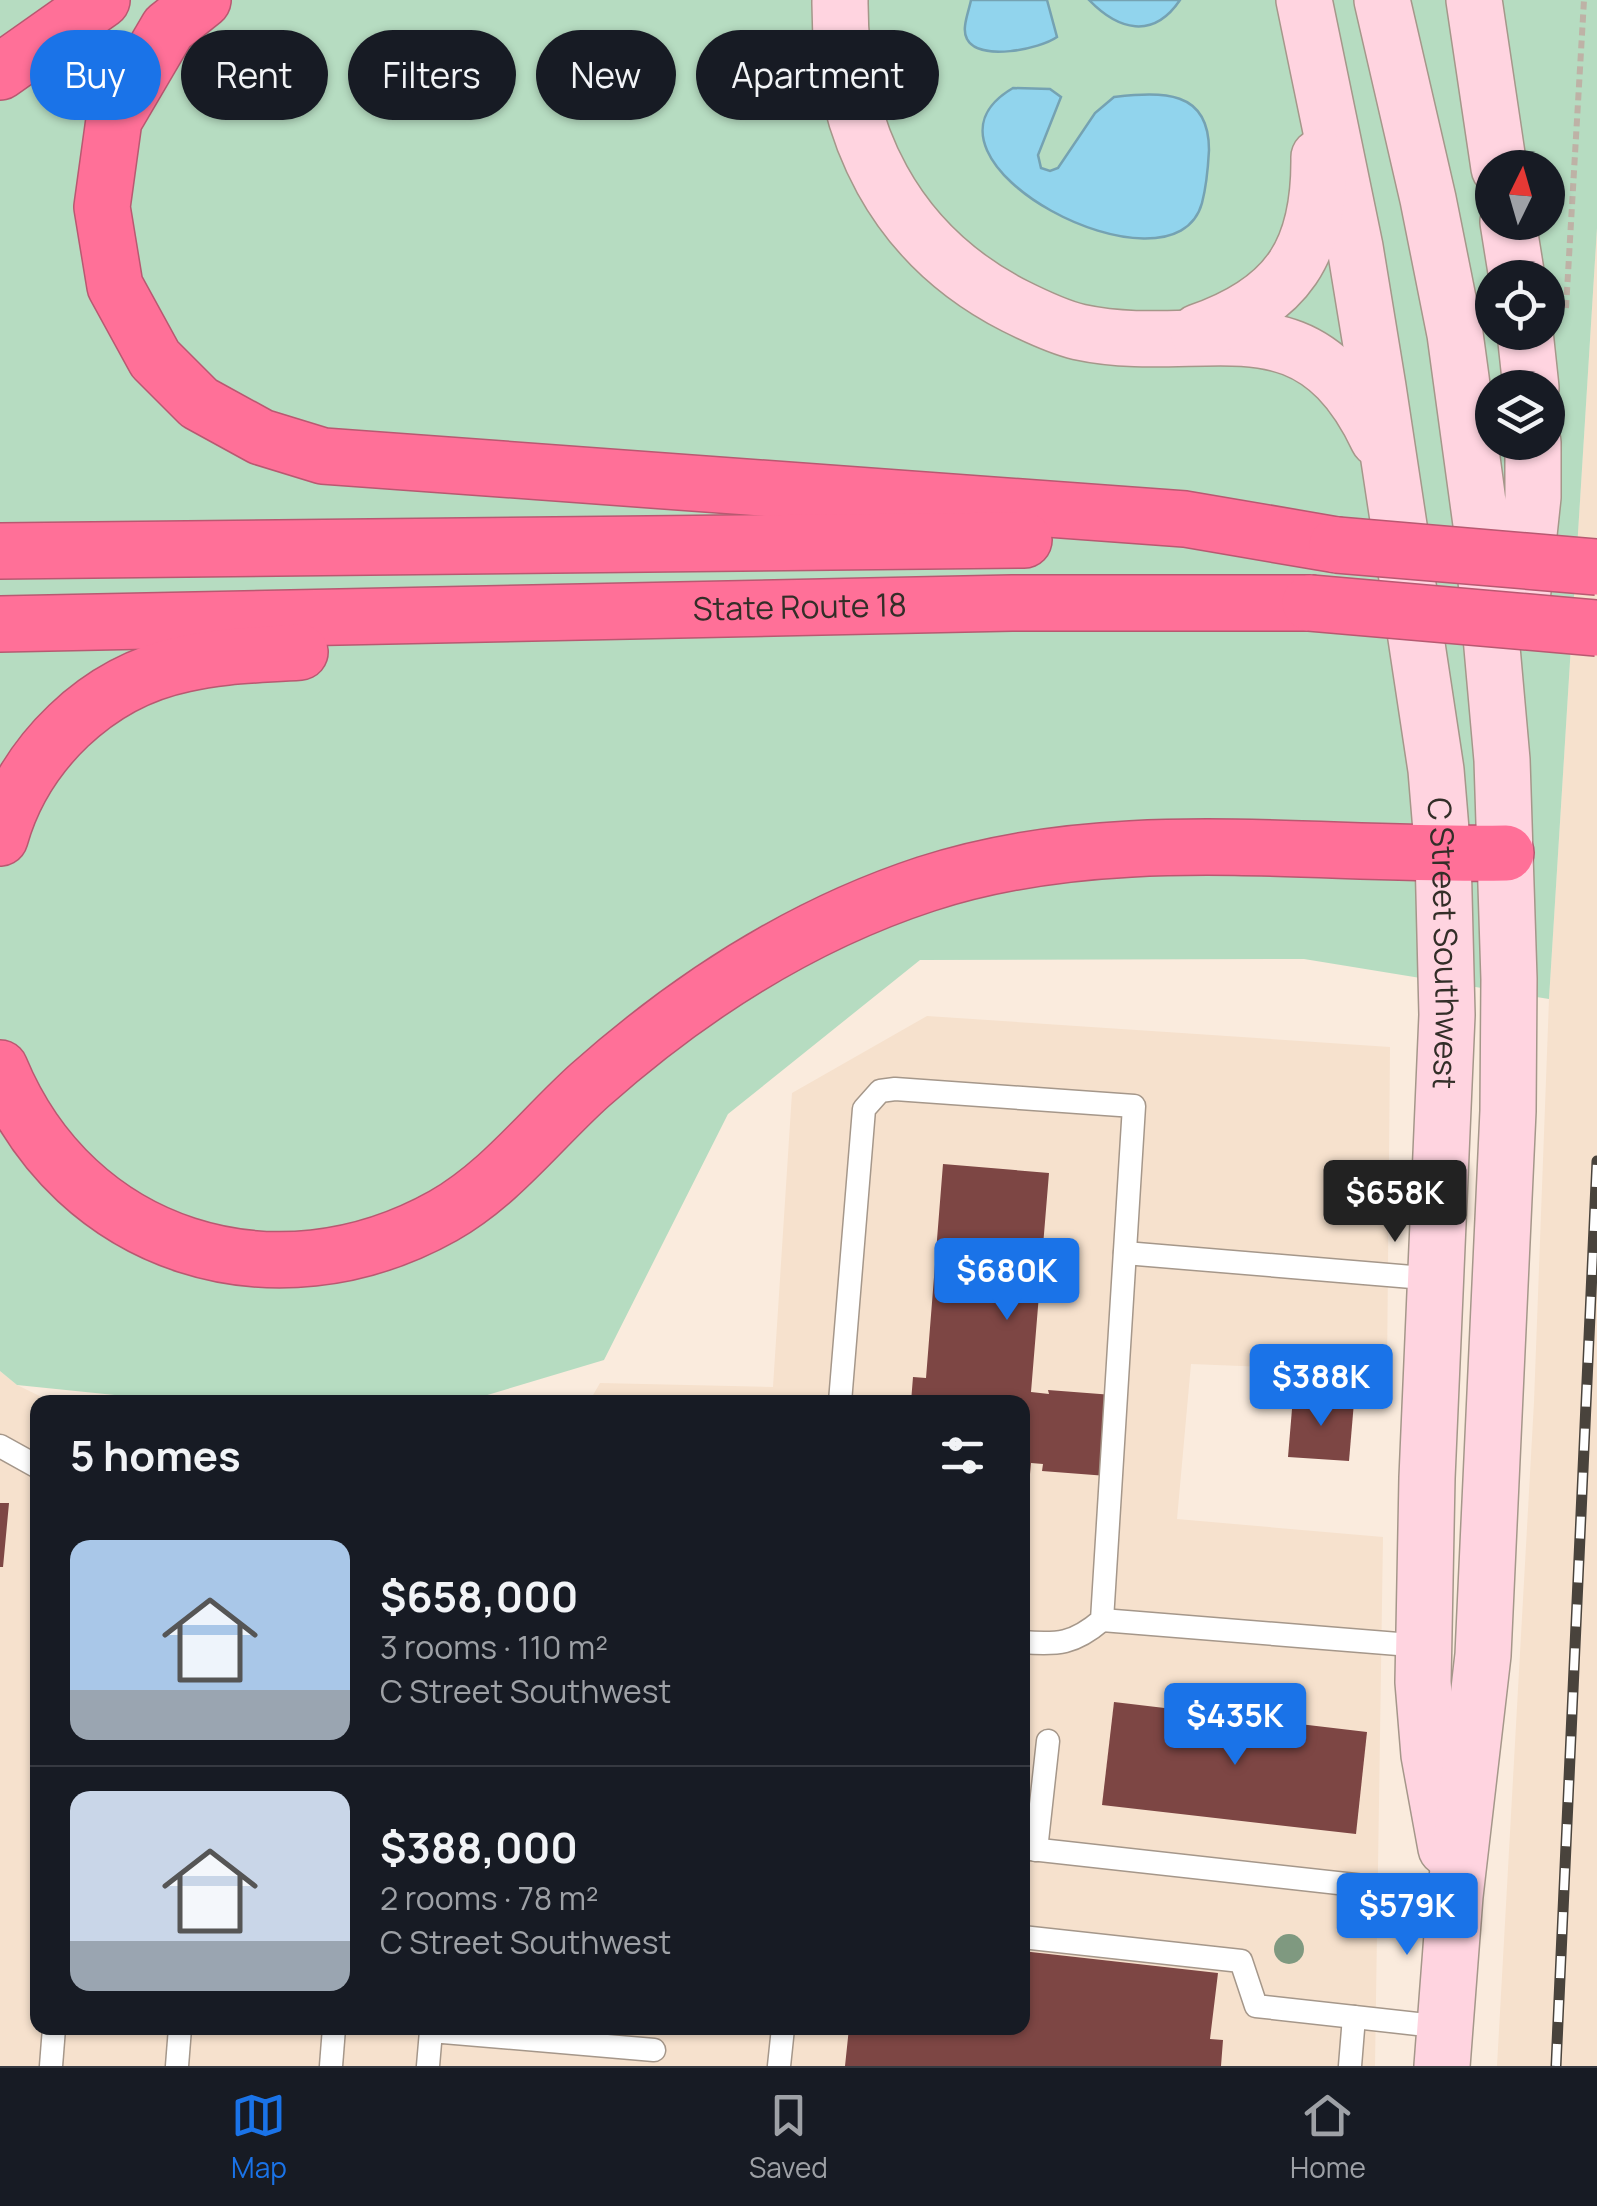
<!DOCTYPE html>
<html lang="en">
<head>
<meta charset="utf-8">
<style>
  :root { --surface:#171b24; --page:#242831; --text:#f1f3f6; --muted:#9ea1a6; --line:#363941; --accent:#1a73e8 }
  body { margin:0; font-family:Manrope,sans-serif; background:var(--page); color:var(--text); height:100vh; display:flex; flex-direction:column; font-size:38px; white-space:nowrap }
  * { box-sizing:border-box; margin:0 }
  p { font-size:32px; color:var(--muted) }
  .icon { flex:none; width:55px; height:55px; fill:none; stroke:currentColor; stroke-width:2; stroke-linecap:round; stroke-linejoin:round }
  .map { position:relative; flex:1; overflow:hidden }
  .side { position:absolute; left:30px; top:1395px; width:1000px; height:640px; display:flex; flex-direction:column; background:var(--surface); border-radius:20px; box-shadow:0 2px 8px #0004 }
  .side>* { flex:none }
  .guide { position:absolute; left:30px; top:30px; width:1000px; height:90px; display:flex; gap:20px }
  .needle { width:65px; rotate:5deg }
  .tools { position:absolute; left:1475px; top:150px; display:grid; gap:20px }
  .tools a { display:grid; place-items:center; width:90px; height:90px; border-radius:50%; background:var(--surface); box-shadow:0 2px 8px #0004; font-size:50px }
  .price { position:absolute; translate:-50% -85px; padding:0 22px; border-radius:10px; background:var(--accent); color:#fff; font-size:32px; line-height:65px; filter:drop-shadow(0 2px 5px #0008) }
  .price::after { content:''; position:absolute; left:50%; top:60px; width:30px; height:22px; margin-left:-15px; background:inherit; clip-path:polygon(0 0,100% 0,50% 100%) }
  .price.current { background:#222; color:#fff }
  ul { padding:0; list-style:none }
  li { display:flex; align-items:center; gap:30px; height:250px; padding:0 40px }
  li+li { border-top:2px solid var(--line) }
  li span { display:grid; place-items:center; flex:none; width:280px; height:200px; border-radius:20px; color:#555 }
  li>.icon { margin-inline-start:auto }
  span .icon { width:120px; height:120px; fill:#fffc; stroke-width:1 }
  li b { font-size:42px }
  h2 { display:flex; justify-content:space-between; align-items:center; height:120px; padding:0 40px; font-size:42px }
  .pill { padding:0 35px; border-radius:45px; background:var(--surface); box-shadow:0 2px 8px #0004; font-size:35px; line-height:90px }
  .pill.current { background:var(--accent); color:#fff }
  .menu { display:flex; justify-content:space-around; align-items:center; height:140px; border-top:2px solid var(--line); background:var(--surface); font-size:28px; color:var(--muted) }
  .menu a { display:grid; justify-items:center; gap:5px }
  .menu .current { color:var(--accent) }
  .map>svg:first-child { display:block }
</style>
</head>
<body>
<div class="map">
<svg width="1597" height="2066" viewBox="0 0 1597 2066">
  <rect width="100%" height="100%" fill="#faebdd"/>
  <g fill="#f6e1cd">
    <polygon points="1597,228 1597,2066 1497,2066 1534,1402 1549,999"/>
    <polygon points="927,1016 1390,1047 1387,1372 1191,1364 1177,1519 1383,1537 1375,2066 0,2066 0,1371 17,1385 52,1402 38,1402 38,2028 1022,2028 1022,1402 589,1402 600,1383 773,1387 792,1093"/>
  </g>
  <path fill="#b6dcc1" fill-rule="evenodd" d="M0,0H1597V228L1549,999L1304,959L920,960L728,1114L604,1360L464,1402H183L17,1385L0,1371ZM1492,168H1548V222H1492ZM1492,278H1548V332H1492ZM1492,388H1548V442H1492Z"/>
  <g fill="#91d4ed" stroke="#75a2b2" stroke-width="2.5">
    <path d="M971,0H1047L1057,37C1040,49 979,62 967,39C961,29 969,11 971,0Z"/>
    <path d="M1089,0H1180C1153,40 1118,30 1089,0Z"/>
    <path d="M1013,88L1050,89L1061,97L1038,155L1041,168L1050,171L1058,168L1095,113L1114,97C1162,92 1209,89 1209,150C1208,169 1207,184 1202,203C1174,306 891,159 1013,88Z"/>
  </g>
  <g fill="#7d4644">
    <polygon points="943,1164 1049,1173 1031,1392 1049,1394 1048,1390 1126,1396 1120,1477 1042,1471 1043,1464 1031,1463 1025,1530 1022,1530 1022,1402 911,1402 913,1377 926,1378"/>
    <polygon points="1293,1397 1354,1402 1349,1461 1288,1457"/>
    <polygon points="0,1503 9,1503 3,1567 0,1567"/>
    <polygon points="1114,1702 1367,1732 1356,1834 1102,1805"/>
    <polygon points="1022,1951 1218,1973 1210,2039 1223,2040 1221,2066 845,2066 849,2028 1022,2028"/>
  </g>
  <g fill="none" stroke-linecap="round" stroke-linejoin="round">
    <g stroke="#a5978a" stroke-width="25">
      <g id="service">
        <polyline points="1125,1253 1436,1279"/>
        <path d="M840,1402L864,1109L880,1091L895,1089L1134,1106L1102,1620C1074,1644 1058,1645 1022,1642"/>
        <polyline points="0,1446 38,1467"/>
        <polyline points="1102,1620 1423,1646"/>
        <polyline points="1022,1848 1455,1896"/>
        <polyline points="1036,1850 1048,1741"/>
        <polyline points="1022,1937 1241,1961 1256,2006 1444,2027"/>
        <polyline points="51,2066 54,2028"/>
        <polyline points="177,2066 180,2028"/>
        <polyline points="331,2066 334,2028"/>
        <polyline points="428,2066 431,2031 654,2050"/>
        <polyline points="779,2066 783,2028"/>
        <polyline points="1350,2066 1354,2017"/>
      </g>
    </g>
    <g stroke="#a5978a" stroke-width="58">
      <g id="secondary">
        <path d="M840,0C839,132 895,245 1015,306C1035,316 1058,327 1079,332C1204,359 1306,287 1378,439"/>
        <path id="s1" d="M1304,0L1355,247L1378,387L1436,770L1443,854L1447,1015L1427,1478L1423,1682L1429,1755L1446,1848"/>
        <polyline points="1382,0 1428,199 1455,334 1481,524 1502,760 1509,979 1508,1111 1483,1655 1455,1896 1442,2066"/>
        <polyline points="1474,0 1499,168"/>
        <polyline points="1508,222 1517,278"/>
        <path d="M1198,332C1288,301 1320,251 1319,157"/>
        <polyline points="1525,332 1531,388"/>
        <polyline points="1521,609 1533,497 1533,442"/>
      </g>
    </g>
    <g stroke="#b85971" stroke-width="58">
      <g id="motorway">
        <polyline points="203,0 168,28 114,120 102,207 115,286 155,359 199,403 261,437 323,456 1185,519 1337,545"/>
        <polyline points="0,72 102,0"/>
        <polyline points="0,551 1024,540"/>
        <path id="s2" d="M0,624L1012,603H1310"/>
        <path d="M0,838C24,753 97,682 184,664C221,655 261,655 300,652"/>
        <path d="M0,1068C75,1249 275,1310 443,1216C501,1183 541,1129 590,1085C688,998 801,925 926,884C1113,823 1313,857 1506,853"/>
      </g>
    </g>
    <polyline stroke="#beb2a6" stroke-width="6" stroke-dasharray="8 5" stroke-linecap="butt" points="1566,308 1584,0"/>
    <use href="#service" stroke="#fff" stroke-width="22"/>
    <use href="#secondary" stroke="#ffd4e0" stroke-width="55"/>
    <use href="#motorway" stroke="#ff7098" stroke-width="55"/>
    <g stroke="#49433c" stroke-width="11">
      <polyline id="rail" points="1556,2066 1597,1161"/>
    </g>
    <use href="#rail" stroke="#fff" stroke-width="8" stroke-dasharray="22" stroke-linecap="butt"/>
    <g stroke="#b85971" stroke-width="58" stroke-linecap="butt">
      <g id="motorway-bridge">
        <polyline points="1337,545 1597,567"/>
        <polyline points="1310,603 1597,628"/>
      </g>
    </g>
    <use href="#motorway-bridge" stroke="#ff7098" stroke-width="55"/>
  </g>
  <circle fill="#7f9980" cx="1289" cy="1949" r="15"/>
  <g text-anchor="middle" stroke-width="10" stroke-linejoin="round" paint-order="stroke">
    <g font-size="32" fill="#332e28" stroke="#fff">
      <text dy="11" stroke="none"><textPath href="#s2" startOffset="800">State Route 18</textPath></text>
      <text dy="11" stroke="none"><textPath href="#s1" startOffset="955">C Street Southwest</textPath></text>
    </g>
  </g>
</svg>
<div class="tools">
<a><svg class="needle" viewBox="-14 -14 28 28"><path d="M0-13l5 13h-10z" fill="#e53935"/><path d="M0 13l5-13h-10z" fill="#9ea1a6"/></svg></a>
<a><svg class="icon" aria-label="locate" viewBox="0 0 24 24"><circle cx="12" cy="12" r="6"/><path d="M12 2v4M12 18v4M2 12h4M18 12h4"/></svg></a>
<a><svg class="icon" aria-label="layers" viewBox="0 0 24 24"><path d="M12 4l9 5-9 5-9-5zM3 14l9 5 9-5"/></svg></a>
</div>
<b class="price current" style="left:1395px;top:1245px">$658K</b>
<b class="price" style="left:1007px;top:1323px">$680K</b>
<b class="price" style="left:1321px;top:1429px">$388K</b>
<b class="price" style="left:1235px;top:1768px">$435K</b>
<b class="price" style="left:1407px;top:1958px">$579K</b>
<div class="guide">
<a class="pill current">Buy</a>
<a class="pill">Rent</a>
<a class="pill">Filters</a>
<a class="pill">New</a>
<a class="pill">Apartment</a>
</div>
<section class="side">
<h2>5 homes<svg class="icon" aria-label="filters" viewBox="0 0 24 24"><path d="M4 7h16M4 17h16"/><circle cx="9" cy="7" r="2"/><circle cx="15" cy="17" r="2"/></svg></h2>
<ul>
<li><span style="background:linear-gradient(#a9c7e8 75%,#9aa5b1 0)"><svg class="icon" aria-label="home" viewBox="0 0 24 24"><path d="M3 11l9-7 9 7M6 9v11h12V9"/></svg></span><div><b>$658,000</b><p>3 rooms · 110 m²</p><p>C Street Southwest</p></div></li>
<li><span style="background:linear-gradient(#c9d6e8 75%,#9aa5b1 0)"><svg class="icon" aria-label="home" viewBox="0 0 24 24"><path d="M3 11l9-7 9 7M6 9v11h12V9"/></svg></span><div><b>$388,000</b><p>2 rooms · 78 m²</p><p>C Street Southwest</p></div></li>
</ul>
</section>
</div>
<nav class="menu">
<a class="current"><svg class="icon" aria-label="map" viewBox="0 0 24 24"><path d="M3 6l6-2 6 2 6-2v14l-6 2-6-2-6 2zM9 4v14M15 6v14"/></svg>Map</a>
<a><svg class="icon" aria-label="saved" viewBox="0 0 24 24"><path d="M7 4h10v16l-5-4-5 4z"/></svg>Saved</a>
<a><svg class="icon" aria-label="home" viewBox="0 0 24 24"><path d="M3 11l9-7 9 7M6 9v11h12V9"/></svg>Home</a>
</nav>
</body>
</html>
